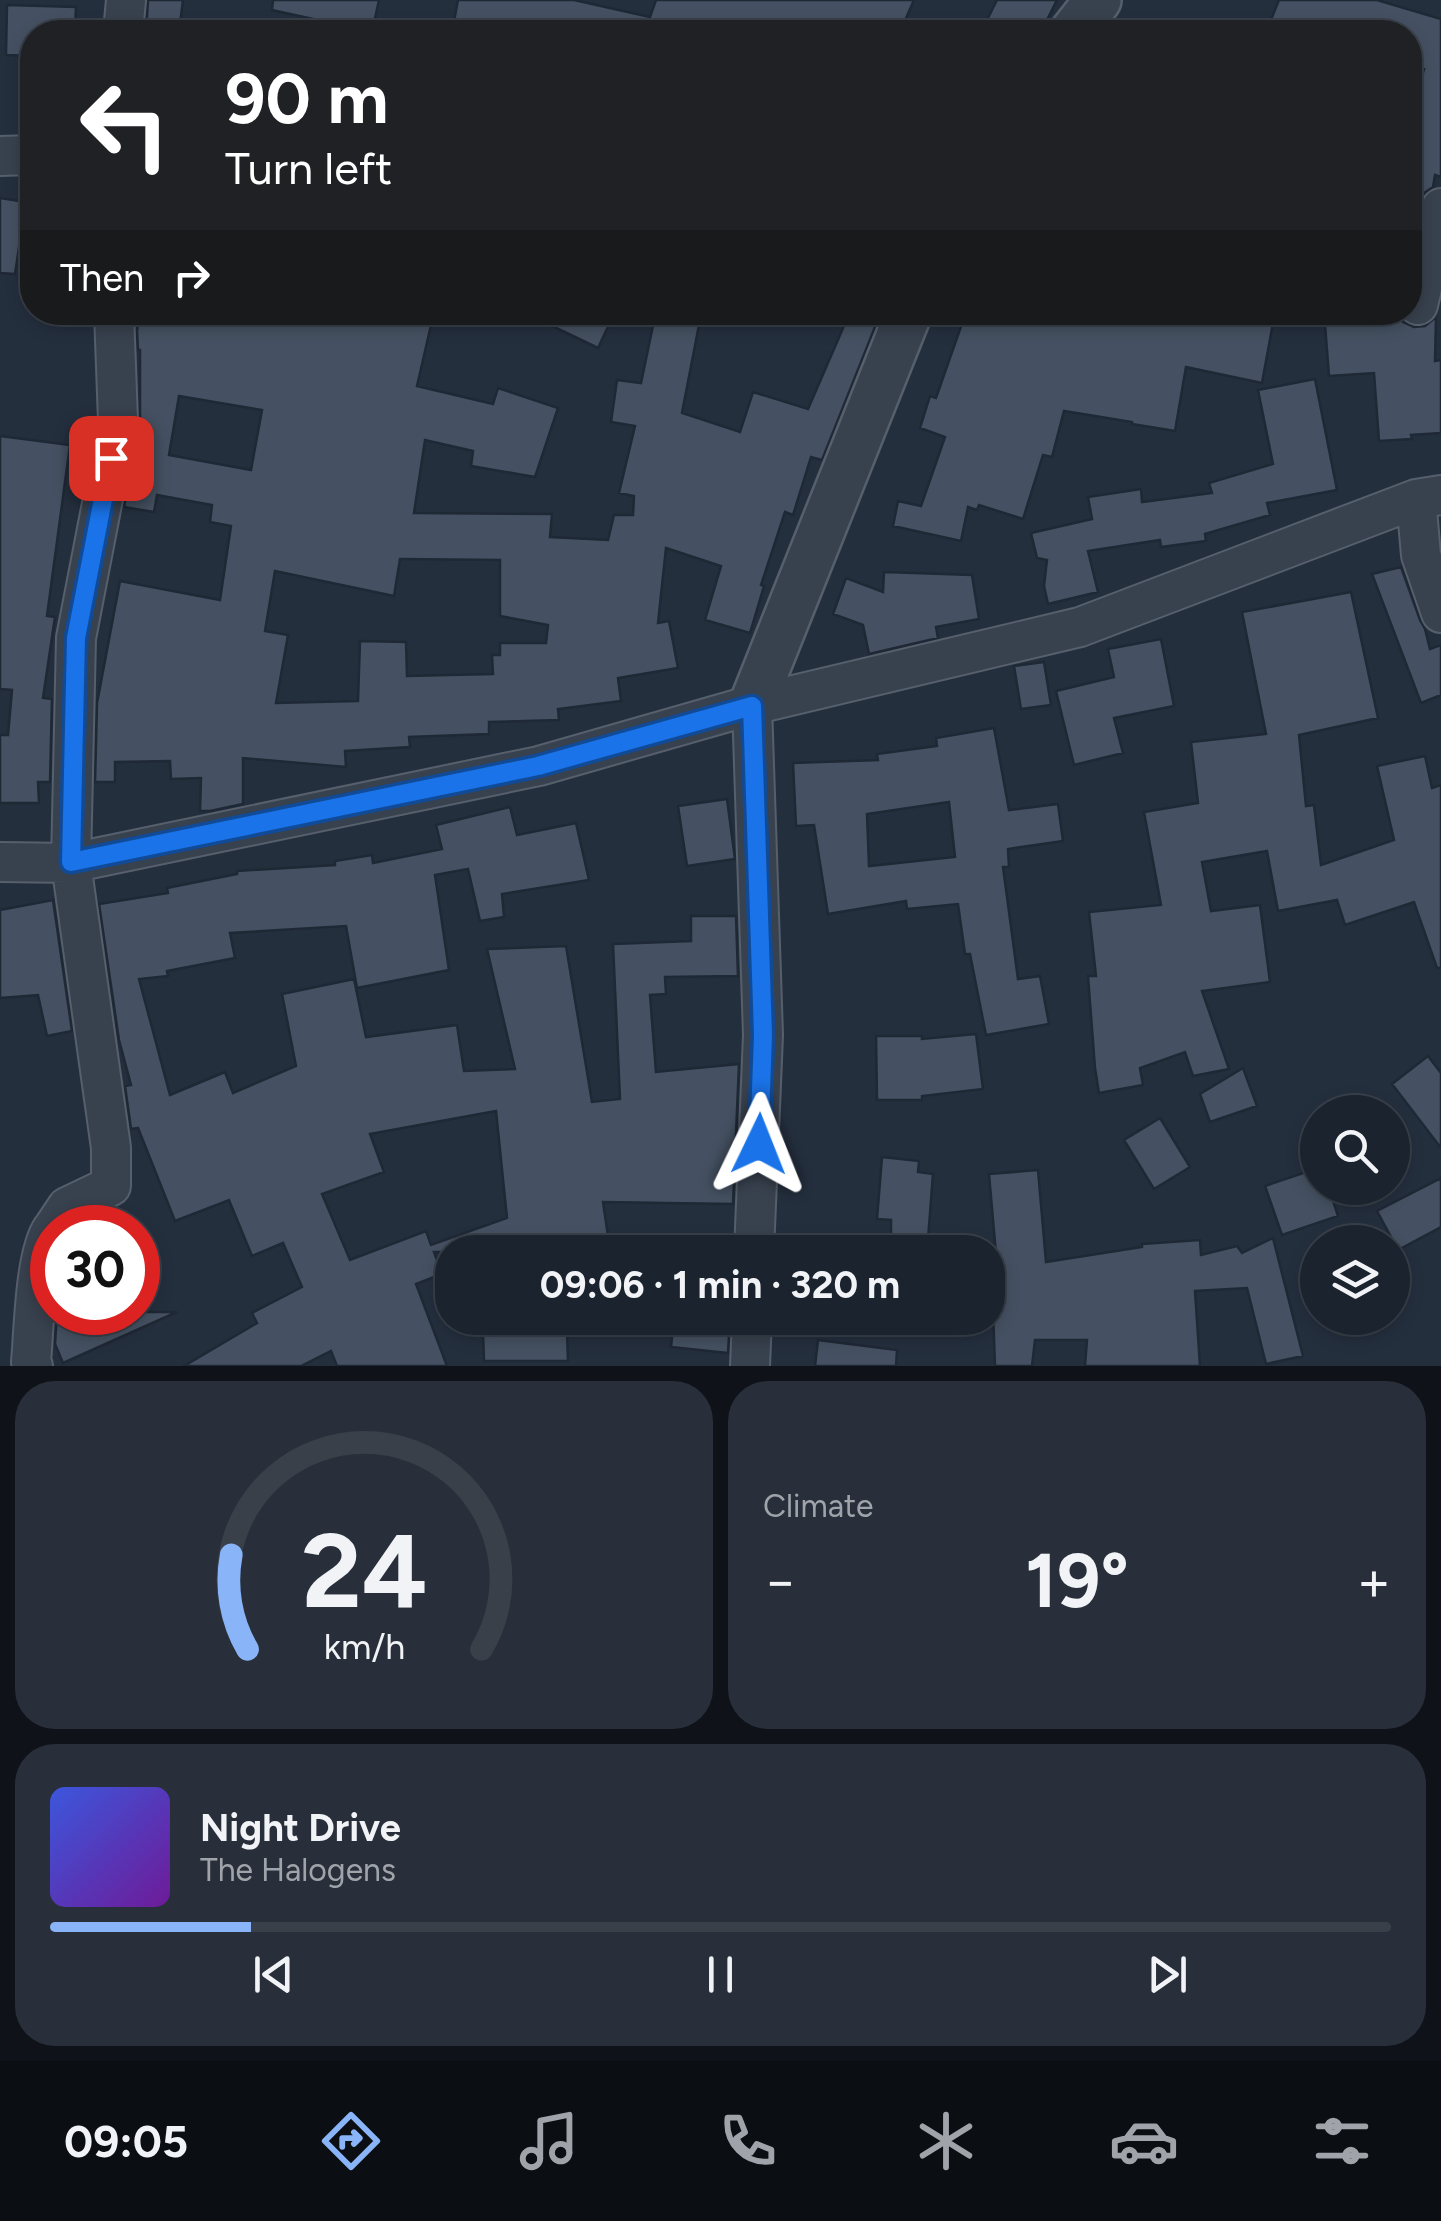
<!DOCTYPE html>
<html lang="en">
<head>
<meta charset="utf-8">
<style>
	body { margin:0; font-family:Figtree,sans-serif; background:#282f3a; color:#f1f3f6; height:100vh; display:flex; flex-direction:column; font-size:38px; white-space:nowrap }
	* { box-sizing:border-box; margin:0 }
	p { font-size:32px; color:#a0a4aa }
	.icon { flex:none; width:55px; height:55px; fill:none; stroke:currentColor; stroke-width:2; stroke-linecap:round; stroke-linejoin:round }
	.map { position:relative; height:1366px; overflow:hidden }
	.details { display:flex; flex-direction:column; gap:15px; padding:15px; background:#0f1319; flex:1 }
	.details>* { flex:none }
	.guide { position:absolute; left:20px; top:20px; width:1402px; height:305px; border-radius:40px; box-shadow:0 5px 15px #0003,0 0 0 2px #39404a; background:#202124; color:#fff; overflow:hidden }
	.fabs { position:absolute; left:1300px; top:1095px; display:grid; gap:20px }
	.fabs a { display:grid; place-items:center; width:110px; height:110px; border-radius:50%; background:#1b232e; box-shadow:0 5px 15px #0003,0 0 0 2px #39404a; font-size:50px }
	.speed { position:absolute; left:30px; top:1205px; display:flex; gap:20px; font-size:50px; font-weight:700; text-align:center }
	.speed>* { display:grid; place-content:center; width:130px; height:130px; border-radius:50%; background:#1b232e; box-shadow:0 5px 15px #0003,0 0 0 2px #39404a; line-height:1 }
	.speed .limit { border:15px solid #d22; background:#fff; color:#111 }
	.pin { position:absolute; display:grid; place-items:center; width:85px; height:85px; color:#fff; margin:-42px; border-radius:20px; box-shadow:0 5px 15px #0006 }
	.me { position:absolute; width:110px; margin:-55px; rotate:2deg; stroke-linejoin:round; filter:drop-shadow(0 0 8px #0008) }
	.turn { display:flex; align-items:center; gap:35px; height:210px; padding:0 40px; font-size:45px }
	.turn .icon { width:130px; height:130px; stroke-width:2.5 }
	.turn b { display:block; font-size:70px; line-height:85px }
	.then { display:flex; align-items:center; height:95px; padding:0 40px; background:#0003; gap:20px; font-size:38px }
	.big { font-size:75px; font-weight:700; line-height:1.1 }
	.details .tile { flex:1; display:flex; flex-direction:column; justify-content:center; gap:15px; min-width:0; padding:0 35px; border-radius:40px; background:#282f3a }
	.details .dial { align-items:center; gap:0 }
	.dial svg { height:260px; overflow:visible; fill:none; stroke:#39404a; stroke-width:7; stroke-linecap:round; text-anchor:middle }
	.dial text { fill:#f1f3f6; stroke:none }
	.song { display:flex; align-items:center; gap:30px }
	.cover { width:120px; height:120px; border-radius:15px; background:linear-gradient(135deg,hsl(230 70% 55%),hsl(280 70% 35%)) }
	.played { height:10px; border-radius:5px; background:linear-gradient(90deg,#8ab4f8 15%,#39404a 15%) }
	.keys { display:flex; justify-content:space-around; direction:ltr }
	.heat { display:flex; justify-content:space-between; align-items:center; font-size:55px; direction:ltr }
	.details .tiles { flex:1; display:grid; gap:15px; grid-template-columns:1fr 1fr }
	.tile:last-child { grid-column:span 2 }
	.trip { position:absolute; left:435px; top:1235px; width:570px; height:100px; border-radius:40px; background:#1b232e; box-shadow:0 5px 15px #0003,0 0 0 2px #39404a; font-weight:700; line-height:100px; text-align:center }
	.tabs { display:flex; height:160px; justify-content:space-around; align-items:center; background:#0b0e12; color:#a0a4aa }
	.tabs .icon { width:70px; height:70px }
	.tabs .active { color:#8ab4f8 }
	.tabs b { font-size:45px; color:#f1f3f6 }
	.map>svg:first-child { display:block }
</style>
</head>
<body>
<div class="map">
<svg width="1441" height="1366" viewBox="0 0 1441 1366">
	<rect width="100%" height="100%" fill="#242f3e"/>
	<!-- building -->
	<path fill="#455162" stroke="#1f2835" stroke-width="2.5" fill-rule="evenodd" d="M 148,0 L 183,0 L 179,32 L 146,32 Z
		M 273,0 L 379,0 L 372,32 L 272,10 Z
		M 458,0 L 574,0 L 650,17 L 656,0 L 914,0 L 900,32 L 452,32 Z
		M 997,0 L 1057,0 L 1041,32 L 1007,32 L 986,22 Z
		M 1279,0 L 1377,0 L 1441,19 L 1441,177 L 1435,175 L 1433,187 L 1424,193 L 1419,202 L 1410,240 L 1410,116 L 1424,69 L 1410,65 L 1410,32 L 1266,32 Z
		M 7,5 L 76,7 L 75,32 L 32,32 L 32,56 L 6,55 Z
		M 0,198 L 26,202 L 15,274 L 0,273 Z
		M 140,312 L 234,312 L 268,322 L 271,312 L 356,312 L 405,322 L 408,312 L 434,312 L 417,386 L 493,404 L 498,388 L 558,408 L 535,477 L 471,466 L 473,451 L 425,440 L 414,513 L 552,514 L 550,537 L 608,540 L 614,515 L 633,515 L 634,496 L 619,493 L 635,426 L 611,422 L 617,380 L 641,383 L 655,316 L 699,325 L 682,413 L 740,432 L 753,392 L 808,409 L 850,312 L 881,312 L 822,460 L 811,457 L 793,515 L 785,512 L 761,585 L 764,586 L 750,633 L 705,620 L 721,566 L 666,548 L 658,623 L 669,621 L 678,668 L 618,678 L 621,701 L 558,709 L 559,720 L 489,722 L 489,734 L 409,737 L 410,747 L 345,751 L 346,767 L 243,758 L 243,804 L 210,811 L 200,811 L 201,778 L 171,779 L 170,761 L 115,762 L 115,782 L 95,782 L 97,703 L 120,581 L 220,600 L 231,526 L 210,522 L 212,505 L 157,495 L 154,512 L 124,507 L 140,425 L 140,350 L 138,350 L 137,331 ZM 179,396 L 262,410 L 251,470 L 169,455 ZM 400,559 L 500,560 L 500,616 L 548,625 L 546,643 L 500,643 L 500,655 L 492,655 L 493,674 L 407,676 L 406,642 L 360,641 L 358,701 L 276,703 L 288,635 L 265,631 L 275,571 L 394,596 Z
		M 523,312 L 615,312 L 598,348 Z
		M 966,312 L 1275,312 L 1262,383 L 1186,367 L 1175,431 L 1132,424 L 1132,422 L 1064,411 L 1052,457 L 1043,455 L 1023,519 L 979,505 L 977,510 L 968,507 L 961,541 L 893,526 L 898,501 L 921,506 L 945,437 L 920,428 L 930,396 L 936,398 Z
		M 1324,312 L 1397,312 L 1403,322 L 1414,327 L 1425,326 L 1436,317 L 1435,361 L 1441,360 L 1441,433 L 1411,435 L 1412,439 L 1379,441 L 1374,373 L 1329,376 Z
		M 1315,379 L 1337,490 L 1267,503 L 1270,515 L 1205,534 L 1206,541 L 1161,547 L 1160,540 L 1088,551 L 1098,592 L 1048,604 L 1044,586 L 1047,560 L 1037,558 L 1031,533 L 1092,519 L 1088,497 L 1141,489 L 1142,502 L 1212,493 L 1209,483 L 1273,464 L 1258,390 Z
		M 0,436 L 70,445 L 47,616 L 55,617 L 43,698 L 52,699 L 50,782 L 38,782 L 39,803 L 0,803 L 0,735 L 8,735 L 12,690 L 0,689 Z
		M 1401,567 L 1420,620 L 1425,629 L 1430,649 L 1441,645 L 1441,695 L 1421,703 L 1372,574 Z
		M 884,572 L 972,575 L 979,619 L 936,627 L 938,638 L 869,654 L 863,625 L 833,614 L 846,578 L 883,592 Z
		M 1351,592 L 1378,718 L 1299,735 L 1306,806 L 1314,805 L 1321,865 L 1394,840 L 1377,766 L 1425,756 L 1432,788 L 1441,785 L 1441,968 L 1437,968 L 1414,902 L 1345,925 L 1337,900 L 1278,911 L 1267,851 L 1202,862 L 1211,911 L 1260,905 L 1270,982 L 1202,991 L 1229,1069 L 1193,1076 L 1185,1052 L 1140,1068 L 1143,1085 L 1099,1093 L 1095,1068 L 1088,976 L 1096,976 L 1089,912 L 1161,905 L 1144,812 L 1198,803 L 1191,742 L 1266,734 L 1242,612 Z
		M 1161,639 L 1174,706 L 1114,718 L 1123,753 L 1074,765 L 1056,691 L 1114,677 L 1108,649 Z
		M 1044,662 L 1051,705 L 1021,709 L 1014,666 Z
		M 994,728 L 1009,810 L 1058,804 L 1063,841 L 1008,849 L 1009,867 L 1003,867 L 1018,979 L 1040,976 L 1049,1024 L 986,1035 L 970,954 L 965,954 L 958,904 L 907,909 L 906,901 L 828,914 L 814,825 L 796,826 L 793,763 L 878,760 L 877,754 L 937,746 L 936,738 ZM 949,802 L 955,857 L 869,866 L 867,814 Z
		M 727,799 L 735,859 L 687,866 L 678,806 Z
		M 510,807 L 517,835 L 576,823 L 589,880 L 502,894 L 504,917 L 480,921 L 468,869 L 435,875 L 449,970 L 357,988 L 346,926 L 230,933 L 235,958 L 167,971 L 168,976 L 139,979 L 170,1095 L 225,1072 L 233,1093 L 296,1066 L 282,994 L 354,979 L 366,1037 L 457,1025 L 464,1071 L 515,1069 L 487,949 L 566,946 L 592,1102 L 620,1099 L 613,944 L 691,941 L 691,916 L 736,916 L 738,976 L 665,977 L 666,994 L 650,995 L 656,1072 L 739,1064 L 733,1204 L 603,1202 L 608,1236 L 526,1248 L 528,1252 L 434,1252 L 442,1274 L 416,1284 L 447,1366 L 337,1366 L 331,1351 L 301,1366 L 184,1366 L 257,1323 L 252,1313 L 302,1287 L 283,1243 L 252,1256 L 229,1200 L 175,1221 L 138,1128 L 131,1129 L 125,1086 L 131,1085 L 119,1040 L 99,904 L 168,893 L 167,888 L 237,874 L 237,871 L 335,865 L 335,861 L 372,855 L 373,863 L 442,849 L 436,825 ZM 496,1111 L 507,1218 L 431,1245 L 426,1231 L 350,1260 L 322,1194 L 384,1172 L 370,1134 Z
		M 53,900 L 72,1031 L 47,1036 L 38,995 L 0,998 L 0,910 Z
		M 976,1034 L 983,1089 L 922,1096 L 922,1100 L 877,1100 L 876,1036 L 922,1036 L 922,1039 Z
		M 1428,1056 L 1441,1073 L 1441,1148 L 1392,1084 Z
		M 1243,1068 L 1257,1106 L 1210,1122 L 1200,1094 Z
		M 1160,1118 L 1190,1167 L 1154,1189 L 1124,1140 Z
		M 882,1157 L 919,1161 L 918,1172 L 933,1174 L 927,1252 L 891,1252 L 891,1220 L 877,1219 Z
		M 1318,1168 L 1318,1188 L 1329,1188 L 1338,1216 L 1282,1235 L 1265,1186 Z
		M 1038,1170 L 1046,1262 L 1142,1247 L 1142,1244 L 1200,1240 L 1201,1255 L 1237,1246 L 1242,1253 L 1273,1238 L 1303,1356 L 1266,1364 L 1247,1288 L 1195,1291 L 1200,1366 L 1085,1366 L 1087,1340 L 1035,1340 L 1032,1366 L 995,1366 L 991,1254 L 996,1254 L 989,1174 Z
		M 1441,1178 L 1441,1227 L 1398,1250 L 1377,1211 Z
		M 57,1312 L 177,1312 L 63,1363 L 55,1344 Z
		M 674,1318 L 730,1318 L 728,1353 L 671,1347 Z
		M 483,1333 L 567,1333 L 568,1361 L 484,1361 Z
		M 818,1340 L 897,1350 L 896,1366 L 815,1366 Z"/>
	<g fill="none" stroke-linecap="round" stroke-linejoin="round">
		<defs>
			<path id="minor" d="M 123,32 L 126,0
				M 0,156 L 32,155
				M 1418,305 L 1441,208
				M 1416,499 L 1421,555 L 1441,613
				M 0,862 L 71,863 L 539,766 L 752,705
				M 53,1228 L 67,1207 L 111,1186 L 111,1148 L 71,863 L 76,638 L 118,421 L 114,312
				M 754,1252 L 763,1035 L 752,705 L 1080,627 L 1416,499 L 1441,495
				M 33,1366 L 31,1362 C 34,1329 35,1254 52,1229
				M 750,1366 L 752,1318"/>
			<path id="tertiary" d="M 1073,32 L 1098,0
				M 752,705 L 909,312"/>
		</defs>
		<!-- minor casing -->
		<use href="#minor" stroke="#565f6c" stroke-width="42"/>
		<!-- tertiary casing -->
		<use href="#tertiary" stroke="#565f6c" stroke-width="50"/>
		<!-- minor -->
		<use href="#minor" stroke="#38414e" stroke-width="38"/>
		<!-- tertiary -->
		<use href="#tertiary" stroke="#38414e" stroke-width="45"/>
	</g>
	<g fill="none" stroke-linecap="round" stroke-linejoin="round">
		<defs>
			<path id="route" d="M 111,458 L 76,638 L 71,862 L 538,766 L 752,706 L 763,1035 L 759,1144"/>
		</defs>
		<!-- route casing -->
		<use href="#route" stroke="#114b97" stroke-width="25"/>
		<!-- route -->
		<use href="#route" stroke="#1a73e8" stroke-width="18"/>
	</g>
</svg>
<div class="fabs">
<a><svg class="icon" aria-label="search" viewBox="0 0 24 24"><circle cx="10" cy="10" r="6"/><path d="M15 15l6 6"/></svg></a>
<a><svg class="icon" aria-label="layers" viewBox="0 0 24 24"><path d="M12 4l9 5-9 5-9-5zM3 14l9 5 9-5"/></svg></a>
</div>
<div class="speed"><div class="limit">30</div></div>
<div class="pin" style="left:111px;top:458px;background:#d93025"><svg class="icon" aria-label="arrive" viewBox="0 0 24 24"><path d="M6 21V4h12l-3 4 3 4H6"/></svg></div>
<svg class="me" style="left:759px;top:1144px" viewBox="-20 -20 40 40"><path d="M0-17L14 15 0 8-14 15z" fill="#1a73e8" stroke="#fff" stroke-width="4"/></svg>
<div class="trip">09:06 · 1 min · 320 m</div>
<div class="guide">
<div class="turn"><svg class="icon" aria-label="left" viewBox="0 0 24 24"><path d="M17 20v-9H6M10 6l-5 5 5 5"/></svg><div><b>90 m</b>Turn left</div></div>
<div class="then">Then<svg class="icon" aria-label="right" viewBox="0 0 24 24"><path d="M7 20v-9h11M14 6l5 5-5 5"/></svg></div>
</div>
</div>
<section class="details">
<div class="tiles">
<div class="tile dial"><svg viewBox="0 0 100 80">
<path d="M14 69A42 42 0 1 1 86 69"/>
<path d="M14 69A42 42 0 0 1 9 40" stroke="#8ab4f8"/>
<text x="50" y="56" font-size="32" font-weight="700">24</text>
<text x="50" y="72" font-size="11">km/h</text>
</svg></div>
<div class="tile"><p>Climate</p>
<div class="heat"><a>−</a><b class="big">19°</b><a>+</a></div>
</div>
<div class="tile">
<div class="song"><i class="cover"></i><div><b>Night Drive</b><p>The Halogens</p></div></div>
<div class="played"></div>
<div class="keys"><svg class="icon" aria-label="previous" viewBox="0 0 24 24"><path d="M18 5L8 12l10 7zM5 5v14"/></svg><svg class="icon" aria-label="pause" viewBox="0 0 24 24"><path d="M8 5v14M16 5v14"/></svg><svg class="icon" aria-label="next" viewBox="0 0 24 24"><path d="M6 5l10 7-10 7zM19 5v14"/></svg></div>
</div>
</div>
</section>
<nav class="tabs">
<b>09:05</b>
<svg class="icon active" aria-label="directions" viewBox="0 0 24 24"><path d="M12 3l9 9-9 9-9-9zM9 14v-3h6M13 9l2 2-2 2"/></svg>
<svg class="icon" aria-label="music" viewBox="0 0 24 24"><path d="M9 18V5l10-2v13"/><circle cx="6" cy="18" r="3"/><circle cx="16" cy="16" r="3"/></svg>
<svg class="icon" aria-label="phone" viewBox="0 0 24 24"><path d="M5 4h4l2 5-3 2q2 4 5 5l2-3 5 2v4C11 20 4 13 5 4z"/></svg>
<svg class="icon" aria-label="climate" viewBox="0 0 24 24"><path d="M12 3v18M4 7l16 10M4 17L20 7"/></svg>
<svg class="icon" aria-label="car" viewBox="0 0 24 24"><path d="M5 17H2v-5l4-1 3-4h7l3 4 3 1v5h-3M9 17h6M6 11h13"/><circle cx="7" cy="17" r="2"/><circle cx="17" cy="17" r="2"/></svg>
<svg class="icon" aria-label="filters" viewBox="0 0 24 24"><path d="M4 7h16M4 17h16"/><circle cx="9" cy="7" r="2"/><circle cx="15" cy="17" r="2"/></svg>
</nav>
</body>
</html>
